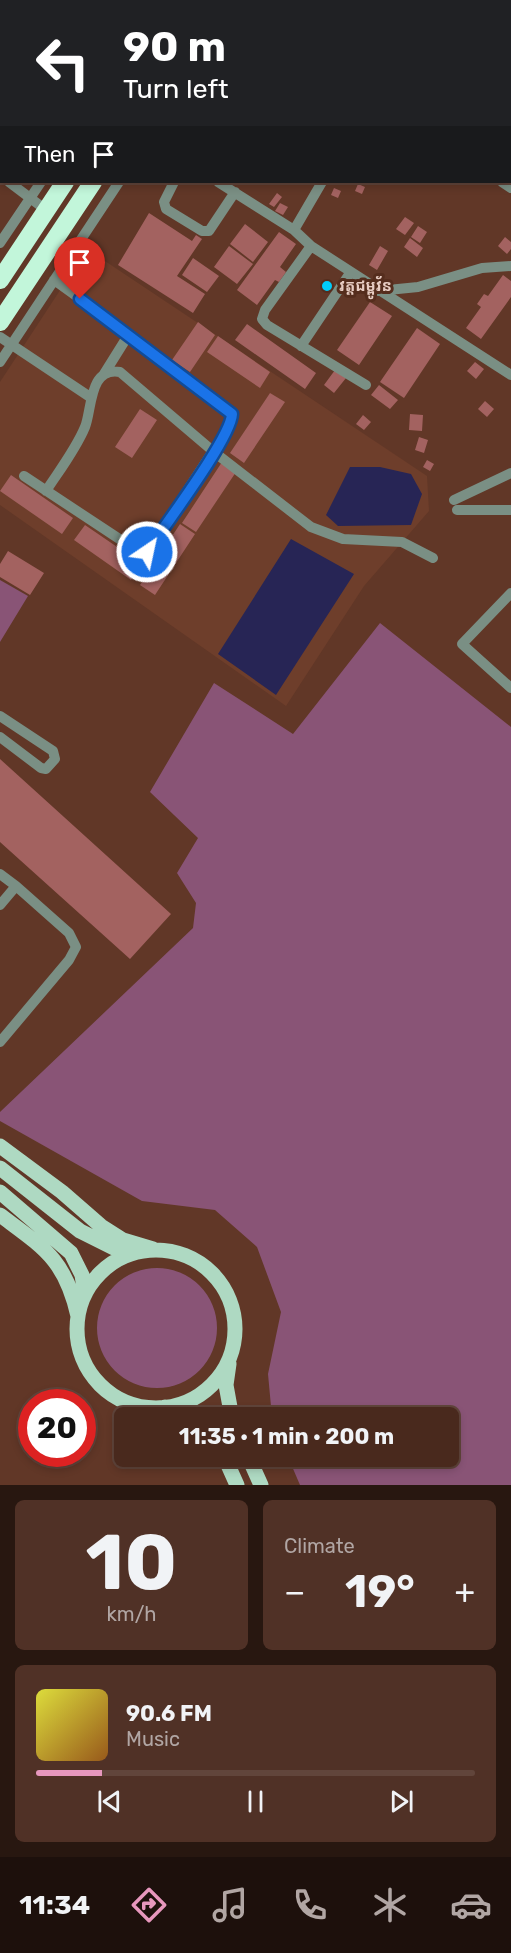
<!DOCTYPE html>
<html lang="en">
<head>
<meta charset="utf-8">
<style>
	body { margin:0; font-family:Rubik,"Noto Sans Khmer",sans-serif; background:#503126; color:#f1f3f6; height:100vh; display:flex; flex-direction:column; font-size:22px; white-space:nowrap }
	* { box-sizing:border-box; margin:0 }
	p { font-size:20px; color:#b1a6a4 }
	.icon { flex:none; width:33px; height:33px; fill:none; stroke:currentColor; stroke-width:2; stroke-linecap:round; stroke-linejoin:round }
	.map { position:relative; height:1485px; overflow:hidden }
	.panel { display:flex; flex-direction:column; gap:15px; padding:15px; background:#281710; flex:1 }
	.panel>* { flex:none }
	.guide { position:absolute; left:0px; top:0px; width:512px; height:183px; box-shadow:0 3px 9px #0003,0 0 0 2px #61453b; background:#202124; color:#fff; overflow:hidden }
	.speed { position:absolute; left:18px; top:1389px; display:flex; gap:12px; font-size:30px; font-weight:700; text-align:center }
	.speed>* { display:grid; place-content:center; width:78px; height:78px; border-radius:50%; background:#49291d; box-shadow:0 3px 9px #0003,0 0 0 2px #61453b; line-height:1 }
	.speed .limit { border:9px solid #d22; background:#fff; color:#111 }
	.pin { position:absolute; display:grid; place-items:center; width:51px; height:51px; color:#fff; margin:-62px -26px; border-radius:50% 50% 50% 0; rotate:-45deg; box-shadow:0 0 6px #0007 }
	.pin .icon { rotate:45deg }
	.me { position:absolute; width:66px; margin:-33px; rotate:34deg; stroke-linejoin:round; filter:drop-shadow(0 0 4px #0008) }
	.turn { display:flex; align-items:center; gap:21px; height:126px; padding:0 24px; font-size:27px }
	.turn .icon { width:78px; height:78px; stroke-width:2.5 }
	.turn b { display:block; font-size:42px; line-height:51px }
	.then { display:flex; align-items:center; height:57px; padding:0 24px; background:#0003; gap:12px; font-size:22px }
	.big { font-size:45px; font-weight:700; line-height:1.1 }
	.panel .widget { flex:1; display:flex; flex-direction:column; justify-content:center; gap:9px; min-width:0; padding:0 21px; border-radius:9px; background:#503126 }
	.panel .dial { align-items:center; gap:0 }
	.dial b { font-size:78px; line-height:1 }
	.song { display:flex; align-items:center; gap:18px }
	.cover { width:72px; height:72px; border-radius:9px; background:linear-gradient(135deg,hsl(60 70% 55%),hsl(30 70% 35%)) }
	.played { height:6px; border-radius:3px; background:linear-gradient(90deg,#e797bd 15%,#61453b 15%) }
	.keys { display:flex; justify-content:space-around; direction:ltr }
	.heat { display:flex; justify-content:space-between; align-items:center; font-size:33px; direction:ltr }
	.panel .tiles { flex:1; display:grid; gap:15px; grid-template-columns:1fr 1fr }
	.widget:last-child { grid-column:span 2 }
	.trip { position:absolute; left:114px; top:1407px; width:345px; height:60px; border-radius:9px; background:#49291d; box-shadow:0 3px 9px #0003,0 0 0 2px #61453b; font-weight:700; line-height:60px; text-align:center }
	.dock { display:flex; height:96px; justify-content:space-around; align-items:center; background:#1d100c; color:#b1a6a4 }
	.dock .icon { width:42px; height:42px }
	.dock .selected { color:#e797bd }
	.dock b { font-size:27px; color:#f1f3f6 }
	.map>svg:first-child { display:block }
</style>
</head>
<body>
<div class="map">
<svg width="511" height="1485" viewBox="0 0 511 1485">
	<rect width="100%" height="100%" fill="#613727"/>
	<!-- built -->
	<path fill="#6e3e2b" d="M 345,0 L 511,0 L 511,116 L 510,2 Z
		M 87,249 L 427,476 L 429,511 L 364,586 L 286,706 L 0,505 L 0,382 Z"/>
	<!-- green -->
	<path fill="#895476" d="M 0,580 L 28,596 L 0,642 Z
		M 380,623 L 511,727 L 511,1485 L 300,1485 L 288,1457 L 448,1456 L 448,1418 L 272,1417 L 268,1374 L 281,1312 L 257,1247 L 215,1210 L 142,1201 L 0,1121 L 0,1112 L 193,928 L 196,903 L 177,873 L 198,838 L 150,792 L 214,683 L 293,734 Z
		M97 1328a60 60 0 1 1 120 0a60 60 0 1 1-120 0Z"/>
	<!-- water -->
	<path fill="#272555" d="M 350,467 L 380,467 L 411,474 L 422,494 L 411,525 L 338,526 L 326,515 Z
		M 291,539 L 354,574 L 276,695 L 218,654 Z"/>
	<!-- building -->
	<path fill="#a36260" d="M 358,184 L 365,187 L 362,194 L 355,191 Z
		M 334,188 L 341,191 L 338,198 L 331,195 Z
		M 277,193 L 282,197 L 274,207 L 269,204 Z
		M 280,203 L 288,207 L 283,215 L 275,211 Z
		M 149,213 L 192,241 L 196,235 L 202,239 L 177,276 L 205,294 L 193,313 L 118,265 Z
		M 405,217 L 414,223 L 405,235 L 396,229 Z
		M 245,224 L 268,242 L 253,262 L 230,244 Z
		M 418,226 L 427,232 L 420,243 L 411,237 Z
		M 279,232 L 296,244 L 280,267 L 286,272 L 279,282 L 275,280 L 257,305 L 237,290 Z
		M 505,237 L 511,242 L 511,249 L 507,254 L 498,246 Z
		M 410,238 L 423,248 L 417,257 L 404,247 Z
		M 229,246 L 253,264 L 237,284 L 214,267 Z
		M 380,246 L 388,251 L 377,270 L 369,265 Z
		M 193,258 L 219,276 L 207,292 L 182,275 Z
		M 503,275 L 511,281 L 511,297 L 481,339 L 466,328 L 481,307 L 477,304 L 484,294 L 488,296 Z
		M 370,302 L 392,316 L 359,365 L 337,350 Z
		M 198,322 L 215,335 L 190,372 L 172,360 Z
		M 247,324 L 316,373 L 305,389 L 235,340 Z
		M 417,328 L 440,344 L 404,398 L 380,382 Z
		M 218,336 L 270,372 L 260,388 L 207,352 Z
		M 475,362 L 484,369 L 476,379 L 467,371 Z
		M 335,370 L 346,378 L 334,393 L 324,385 Z
		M 379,385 L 398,400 L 390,409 L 371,395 Z
		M 270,393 L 285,402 L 244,463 L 230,453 Z
		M 485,401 L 494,409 L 487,417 L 478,409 Z
		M 140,409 L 157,420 L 132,458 L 115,447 Z
		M 410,414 L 423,415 L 422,431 L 409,430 Z
		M 363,415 L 371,422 L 364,430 L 356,424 Z
		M 419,437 L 428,440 L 424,453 L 415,450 Z
		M 427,460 L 434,464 L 430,471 L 423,467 Z
		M 222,462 L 236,472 L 196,532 L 182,523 Z
		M 11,475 L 73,518 L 62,534 L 0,491 Z
		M 180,524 L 195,534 L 155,595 L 140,585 Z
		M 85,525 L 142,564 L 131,580 L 74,540 Z
		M 8,551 L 44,573 L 30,595 L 0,577 L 0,564 Z
		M 0,759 L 171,914 L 130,959 L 0,842 Z"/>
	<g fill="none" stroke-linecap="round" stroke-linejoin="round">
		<!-- minor -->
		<path stroke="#7a8f84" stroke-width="10" d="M 323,0 L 325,2
			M 161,2 L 162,0
			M 238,2 L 239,0
			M 456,2 L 457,0
			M 0,44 L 2,45
			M 510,129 L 511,130
			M 0,175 L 2,176
			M 9,182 L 46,210
			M 174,182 L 164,202 L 166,209 L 202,231 L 209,231 L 235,192
			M 218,182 L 294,230 L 322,182
			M 502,182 L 511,188
			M 294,230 L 311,246 L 265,310 L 262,319 L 267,325 L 366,385
			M 0,243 L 41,182
			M 311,246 L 511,375
			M 378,291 L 418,287 L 482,268 L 511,266
			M 0,337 L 90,397
			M 301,346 L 350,273
			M 0,362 L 119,182
			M 104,374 L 129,334
			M 24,476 L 130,546 L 139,551 L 147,552 L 232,422 L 232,414 L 129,334 L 54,280
			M 46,491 C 59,471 76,449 85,427 C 92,410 89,366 120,372 L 214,452 L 311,527 L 343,539 L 402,542 L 433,558
			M 454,500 L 511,473
			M 457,510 L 511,510
			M 511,593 L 462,644 L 511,688
			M 0,716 L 53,751 L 55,759 L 46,769 L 41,768 L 0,737
			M 0,874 L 16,886 L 0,905
			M 0,1042 L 69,960 L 76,947 L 69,933 L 16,886"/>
		<!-- major -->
		<path stroke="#aed9c2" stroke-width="15" d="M 0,1146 L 62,1192 L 101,1226 L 123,1240 L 153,1249
			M 0,1168 L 80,1231 L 128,1255
			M 0,1192 L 71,1253 L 82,1275 L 85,1294
			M 0,1215 C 44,1248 65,1259 78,1316
			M77 1329a79 79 0 1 1 158 0a79 79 0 1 1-158 0Z
			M 229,1364 L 226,1385 L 232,1418
			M 165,1407 L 190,1418
			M 224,1456 L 237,1485
			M 248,1456 L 261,1485"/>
		<!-- highway -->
		<path stroke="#c2f6da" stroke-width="18" d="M 184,2 L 185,0
			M 212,2 L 213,0
			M 0,280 L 65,182
			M 0,322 L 93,182"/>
	</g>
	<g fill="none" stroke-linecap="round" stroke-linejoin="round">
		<defs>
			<path id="route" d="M 80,299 L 232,414 C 231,438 164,526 147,552"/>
		</defs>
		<!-- route casing -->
		<use href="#route" stroke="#114b97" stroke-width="15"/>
		<!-- route -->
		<use href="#route" stroke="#1a73e8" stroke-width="10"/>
	</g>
	<!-- markers -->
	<circle fill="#00cbf9" stroke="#552d1d" stroke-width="2" cx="327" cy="286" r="6"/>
	<g text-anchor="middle" stroke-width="6" stroke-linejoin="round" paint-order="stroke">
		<!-- poi labels -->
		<g font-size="15" font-weight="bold" fill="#e8cdc3" stroke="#552d1d" text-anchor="start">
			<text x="339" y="291">វត្តជម្ពូវ័ន</text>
		</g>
	</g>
</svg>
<div class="speed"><div class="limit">20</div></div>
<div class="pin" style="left:80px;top:299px;background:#d93025"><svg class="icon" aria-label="arrive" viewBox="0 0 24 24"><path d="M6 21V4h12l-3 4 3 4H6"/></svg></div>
<svg class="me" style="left:147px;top:552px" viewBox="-20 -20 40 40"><circle r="17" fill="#1a73e8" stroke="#fff" stroke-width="3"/><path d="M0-11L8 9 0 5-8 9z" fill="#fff"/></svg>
<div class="trip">11:35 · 1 min · 200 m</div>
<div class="guide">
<div class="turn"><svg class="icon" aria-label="left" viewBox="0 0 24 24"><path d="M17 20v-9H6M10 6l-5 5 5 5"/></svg><div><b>90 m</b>Turn left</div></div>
<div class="then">Then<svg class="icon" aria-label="arrive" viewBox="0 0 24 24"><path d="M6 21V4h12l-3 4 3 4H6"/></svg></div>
</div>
</div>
<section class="panel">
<div class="tiles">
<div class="widget dial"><b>10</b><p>km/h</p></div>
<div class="widget"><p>Climate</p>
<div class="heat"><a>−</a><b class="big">19°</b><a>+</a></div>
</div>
<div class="widget">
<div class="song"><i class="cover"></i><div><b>90.6 FM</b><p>Music</p></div></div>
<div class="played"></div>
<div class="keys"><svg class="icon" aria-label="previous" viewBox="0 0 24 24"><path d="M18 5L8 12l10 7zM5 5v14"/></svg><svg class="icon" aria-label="pause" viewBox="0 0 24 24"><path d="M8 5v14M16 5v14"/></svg><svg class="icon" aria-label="next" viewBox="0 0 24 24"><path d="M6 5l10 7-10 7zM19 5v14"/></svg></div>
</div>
</div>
</section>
<nav class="dock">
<b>11:34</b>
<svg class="icon selected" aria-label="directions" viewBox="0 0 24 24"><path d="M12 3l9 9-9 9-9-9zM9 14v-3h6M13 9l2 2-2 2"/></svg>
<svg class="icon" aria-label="music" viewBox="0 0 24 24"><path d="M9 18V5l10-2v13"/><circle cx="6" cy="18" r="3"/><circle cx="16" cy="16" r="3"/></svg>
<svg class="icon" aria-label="phone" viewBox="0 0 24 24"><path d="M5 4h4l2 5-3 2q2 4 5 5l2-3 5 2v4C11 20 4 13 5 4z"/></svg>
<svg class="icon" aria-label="climate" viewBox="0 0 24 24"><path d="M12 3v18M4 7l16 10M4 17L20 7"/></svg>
<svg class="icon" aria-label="car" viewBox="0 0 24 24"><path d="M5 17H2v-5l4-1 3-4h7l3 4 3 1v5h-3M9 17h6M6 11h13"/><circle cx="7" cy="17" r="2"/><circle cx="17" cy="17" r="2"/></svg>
</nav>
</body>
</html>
